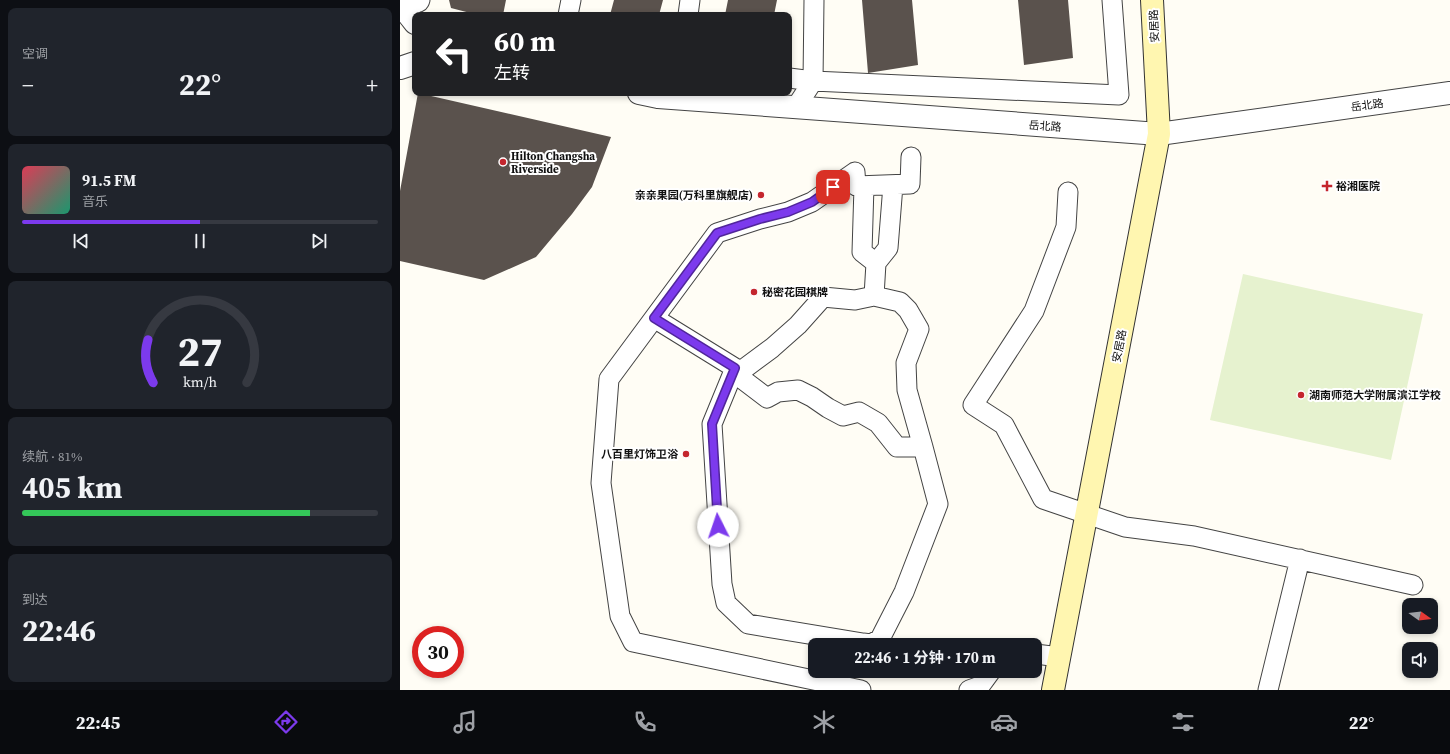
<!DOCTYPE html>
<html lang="zh">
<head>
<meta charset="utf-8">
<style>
	body { margin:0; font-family:"Source Serif 4","Noto Sans SC",serif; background:#20242c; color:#f1f3f6; height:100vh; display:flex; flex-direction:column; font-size:15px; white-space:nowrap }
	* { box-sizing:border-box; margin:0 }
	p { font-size:13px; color:#9ea1a6 }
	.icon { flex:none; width:22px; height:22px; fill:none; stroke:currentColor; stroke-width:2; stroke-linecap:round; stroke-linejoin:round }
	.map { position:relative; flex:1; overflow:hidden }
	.drawer { display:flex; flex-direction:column; gap:8px; padding:8px; background:#0d0f14; width:400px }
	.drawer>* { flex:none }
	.top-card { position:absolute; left:12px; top:12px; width:380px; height:84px; border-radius:8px; box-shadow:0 2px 6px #0003; background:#202124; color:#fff; overflow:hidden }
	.needle { width:26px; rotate:104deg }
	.fabs { position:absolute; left:1002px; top:598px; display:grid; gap:8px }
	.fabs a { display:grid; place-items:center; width:36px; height:36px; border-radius:8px; background:#171b24; box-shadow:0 2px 6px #0003; font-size:20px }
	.speed { position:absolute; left:12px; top:626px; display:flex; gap:8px; font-size:20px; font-weight:700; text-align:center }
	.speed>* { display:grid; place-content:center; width:52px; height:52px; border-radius:50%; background:#171b24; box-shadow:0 2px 6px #0003; line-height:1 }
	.speed .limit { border:6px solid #d22; background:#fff; color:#111 }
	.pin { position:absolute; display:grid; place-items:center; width:34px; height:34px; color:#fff; margin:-17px; border-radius:8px; box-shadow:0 2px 6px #0006 }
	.me { position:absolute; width:44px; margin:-22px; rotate:356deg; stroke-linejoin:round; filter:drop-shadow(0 0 3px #0008) }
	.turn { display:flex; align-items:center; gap:14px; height:84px; padding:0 16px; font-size:18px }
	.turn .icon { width:52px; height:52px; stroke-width:2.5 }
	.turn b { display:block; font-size:28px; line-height:34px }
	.big { font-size:30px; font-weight:700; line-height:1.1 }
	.drawer .widget { flex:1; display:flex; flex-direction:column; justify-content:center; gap:6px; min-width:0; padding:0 14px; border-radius:8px; background:#20242c }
	.drawer .dial { align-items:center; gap:0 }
	.dial svg { height:104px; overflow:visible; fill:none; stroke:#363941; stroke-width:7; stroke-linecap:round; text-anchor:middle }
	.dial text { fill:#f1f3f6; stroke:none }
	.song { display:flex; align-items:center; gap:12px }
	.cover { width:48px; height:48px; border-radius:6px; background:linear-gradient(135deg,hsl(350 70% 55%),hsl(160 70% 35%)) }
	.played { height:4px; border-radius:2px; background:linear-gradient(90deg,#7c3aed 50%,#363941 50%) }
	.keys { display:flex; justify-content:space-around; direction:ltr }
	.heat { display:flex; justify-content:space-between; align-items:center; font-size:22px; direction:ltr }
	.charge { height:6px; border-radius:3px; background:linear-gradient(90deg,#34c759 81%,#363941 0) }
	.trip { position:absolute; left:408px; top:638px; width:234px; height:40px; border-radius:8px; background:#171b24; box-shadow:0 2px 6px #0003; font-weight:700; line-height:40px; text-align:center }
	.tabs { display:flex; height:64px; justify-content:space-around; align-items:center; background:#090b0e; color:#9ea1a6 }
	.tabs .icon { width:28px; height:28px }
	.tabs .selected { color:#7c3aed }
	.tabs b { font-size:18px; color:#f1f3f6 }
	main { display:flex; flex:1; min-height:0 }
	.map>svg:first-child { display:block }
</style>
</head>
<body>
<main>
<section class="drawer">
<div class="widget"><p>空调</p>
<div class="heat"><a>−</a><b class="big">22°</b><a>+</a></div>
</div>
<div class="widget">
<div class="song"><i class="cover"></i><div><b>91.5 FM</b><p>音乐</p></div></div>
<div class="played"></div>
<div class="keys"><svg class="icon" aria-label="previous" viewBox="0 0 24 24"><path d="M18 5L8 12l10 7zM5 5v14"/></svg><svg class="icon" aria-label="pause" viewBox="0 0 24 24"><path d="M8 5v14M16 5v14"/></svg><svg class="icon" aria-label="next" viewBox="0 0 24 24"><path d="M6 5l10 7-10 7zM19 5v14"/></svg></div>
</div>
<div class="widget dial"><svg viewBox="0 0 100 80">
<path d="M14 69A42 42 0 1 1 86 69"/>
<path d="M14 69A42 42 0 0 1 10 36" stroke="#7c3aed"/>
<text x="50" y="56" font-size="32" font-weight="700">27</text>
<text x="50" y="72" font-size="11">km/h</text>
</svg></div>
<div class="widget"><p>续航 · 81%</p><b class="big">405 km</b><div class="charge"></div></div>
<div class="widget"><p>到达</p><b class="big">22:46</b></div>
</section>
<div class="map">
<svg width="1050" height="690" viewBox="0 0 1050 690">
	<rect width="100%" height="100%" fill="#fffdf5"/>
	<!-- pitch -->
	<path fill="#e6f2cf" d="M 843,274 L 1023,314 L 991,460 L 810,420 Z"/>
	<!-- building -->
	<path fill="#5a524d" d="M 49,0 L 106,0 L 103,15 L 78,15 L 51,8 Z
		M 214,0 L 263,0 L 259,15 L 210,15 Z
		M 328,0 L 377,0 L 374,15 L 325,15 Z
		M 462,0 L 512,0 L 518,65 L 468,73 Z
		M 618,0 L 668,0 L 673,58 L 624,65 Z
		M 18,93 L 211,137 L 192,187 L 172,214 L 136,257 L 84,280 L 0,261 L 0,191 Z"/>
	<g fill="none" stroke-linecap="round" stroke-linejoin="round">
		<defs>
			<path id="minor" d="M 19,2 L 20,0
				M 168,15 L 171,0
				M 288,15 L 290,0
				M 389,78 L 413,81 L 719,95 L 712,0
				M 396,107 L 413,81 L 414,0
				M 455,172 L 412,202 L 388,212 L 360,219 L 317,233 L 209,379 L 201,483 L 220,616 L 233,642 L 461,690
				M 455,172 L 456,186 L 510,184 L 511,157
				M 464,186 L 462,252 L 476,263
				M 668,192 L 666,227 L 634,311 L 573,405 L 604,425 L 643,499 L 725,527 L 794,536 L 1013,585
				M 474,296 L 476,263 L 488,248 L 493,185
				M 254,318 L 335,368 L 341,371 L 372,348 L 398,325 L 423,297 L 455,300 L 474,296 L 500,302 L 508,310 L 519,329 L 506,363 L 507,390 L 523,447 L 538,504 L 504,592 L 480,639 L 471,644 L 463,643 L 348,624 L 326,603 L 322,584 L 312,424 L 335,368
				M 335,368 L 342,379 L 367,398 L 378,392 L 398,390 L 412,397 L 428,408 L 443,416 L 459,412 L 478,423 L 497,447 L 523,447
				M 635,654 L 660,657
				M 569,690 L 580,686 L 591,671
				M 868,690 L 900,559"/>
			<path id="tertiary" d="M 0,4 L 15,23
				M 0,68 L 15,63
				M 239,93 L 258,97 L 759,134 L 1050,93"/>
			<path id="secondary" d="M 653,690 L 759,134 L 752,0"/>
		</defs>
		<!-- minor casing -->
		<use href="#minor" stroke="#444" stroke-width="21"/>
		<!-- tertiary casing -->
		<use href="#tertiary" stroke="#444" stroke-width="24"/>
		<!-- secondary casing -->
		<use href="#secondary" stroke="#333" stroke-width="24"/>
		<!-- minor -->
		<use href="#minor" stroke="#fff" stroke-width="19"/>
		<!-- tertiary -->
		<use href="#tertiary" stroke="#fff" stroke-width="22"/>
		<!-- secondary -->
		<use href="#secondary" stroke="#fff6b0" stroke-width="22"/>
	</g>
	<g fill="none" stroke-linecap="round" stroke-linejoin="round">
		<defs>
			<path id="route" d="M 318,526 L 312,424 L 335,368 L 254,318 L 317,233 L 360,219 L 388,212 L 412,202 L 433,187"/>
		</defs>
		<!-- route casing -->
		<use href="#route" stroke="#51269a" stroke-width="10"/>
		<!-- route -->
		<use href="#route" stroke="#7c3aed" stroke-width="7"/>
	</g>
	<!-- markers -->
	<g fill="#c4262e" stroke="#fff" stroke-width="1.5">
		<circle cx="103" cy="162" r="4"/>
		<path d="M925 180h4v4h4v4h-4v4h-4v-4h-4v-4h4z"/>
		<circle cx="361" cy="195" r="4"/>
		<circle cx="354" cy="292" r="4"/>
		<circle cx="901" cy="395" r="4"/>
		<circle cx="286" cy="454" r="4"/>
	</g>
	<g text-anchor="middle" stroke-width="4" stroke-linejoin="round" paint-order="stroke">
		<!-- street labels -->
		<g font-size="11" fill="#111" stroke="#fff">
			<text transform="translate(754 26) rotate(-93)" y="4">安居路</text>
			<text transform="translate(967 105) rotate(-8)" y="4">岳北路</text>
			<text transform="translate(645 126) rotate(4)" y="4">岳北路</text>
			<text transform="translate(719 346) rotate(-79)" y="4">安居路</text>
		</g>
		<!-- poi labels -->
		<g font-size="11" font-weight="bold" fill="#111" stroke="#fff" text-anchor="start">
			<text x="111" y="160">Hilton Changsha<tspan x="111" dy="13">Riverside</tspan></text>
			<text x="936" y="190">裕湘医院</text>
			<text x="353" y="199" text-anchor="end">亲亲果园(万科里旗舰店)</text>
			<text x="362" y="296">秘密花园棋牌</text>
			<text x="909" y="399">湖南师范大学附属滨江学校</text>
			<text x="278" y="458" text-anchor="end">八百里灯饰卫浴</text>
		</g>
	</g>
</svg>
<div class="fabs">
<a><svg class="needle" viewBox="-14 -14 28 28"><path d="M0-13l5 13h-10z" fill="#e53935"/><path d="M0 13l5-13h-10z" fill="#9ea1a6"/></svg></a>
<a><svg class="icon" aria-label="sound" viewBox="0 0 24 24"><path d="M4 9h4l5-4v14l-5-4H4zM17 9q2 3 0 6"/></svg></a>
</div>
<div class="speed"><div class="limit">30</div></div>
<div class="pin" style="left:433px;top:187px;background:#d93025"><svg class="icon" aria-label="arrive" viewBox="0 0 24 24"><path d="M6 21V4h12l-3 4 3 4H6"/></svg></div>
<svg class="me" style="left:318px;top:526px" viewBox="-20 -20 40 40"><circle r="19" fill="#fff"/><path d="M0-13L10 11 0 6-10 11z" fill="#7c3aed"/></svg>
<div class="trip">22:46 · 1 分钟 · 170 m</div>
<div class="top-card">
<div class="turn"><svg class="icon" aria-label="left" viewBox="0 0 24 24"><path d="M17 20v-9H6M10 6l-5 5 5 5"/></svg><div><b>60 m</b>左转</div></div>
</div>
</div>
</main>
<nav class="tabs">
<b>22:45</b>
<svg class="icon selected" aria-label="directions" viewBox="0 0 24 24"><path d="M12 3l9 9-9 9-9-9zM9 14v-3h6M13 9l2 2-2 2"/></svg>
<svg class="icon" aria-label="music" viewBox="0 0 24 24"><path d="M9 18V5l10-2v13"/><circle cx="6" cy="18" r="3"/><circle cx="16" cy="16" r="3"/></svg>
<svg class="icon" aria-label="phone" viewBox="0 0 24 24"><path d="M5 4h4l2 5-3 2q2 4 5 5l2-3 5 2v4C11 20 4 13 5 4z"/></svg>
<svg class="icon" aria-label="climate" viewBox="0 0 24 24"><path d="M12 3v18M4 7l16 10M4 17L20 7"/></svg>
<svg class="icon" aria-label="car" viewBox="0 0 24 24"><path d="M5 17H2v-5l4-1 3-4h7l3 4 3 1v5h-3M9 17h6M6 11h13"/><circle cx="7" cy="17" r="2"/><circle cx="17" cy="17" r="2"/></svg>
<svg class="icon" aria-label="filters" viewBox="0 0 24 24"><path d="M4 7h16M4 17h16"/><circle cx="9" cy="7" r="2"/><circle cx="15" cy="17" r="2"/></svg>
<b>22°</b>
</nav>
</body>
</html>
